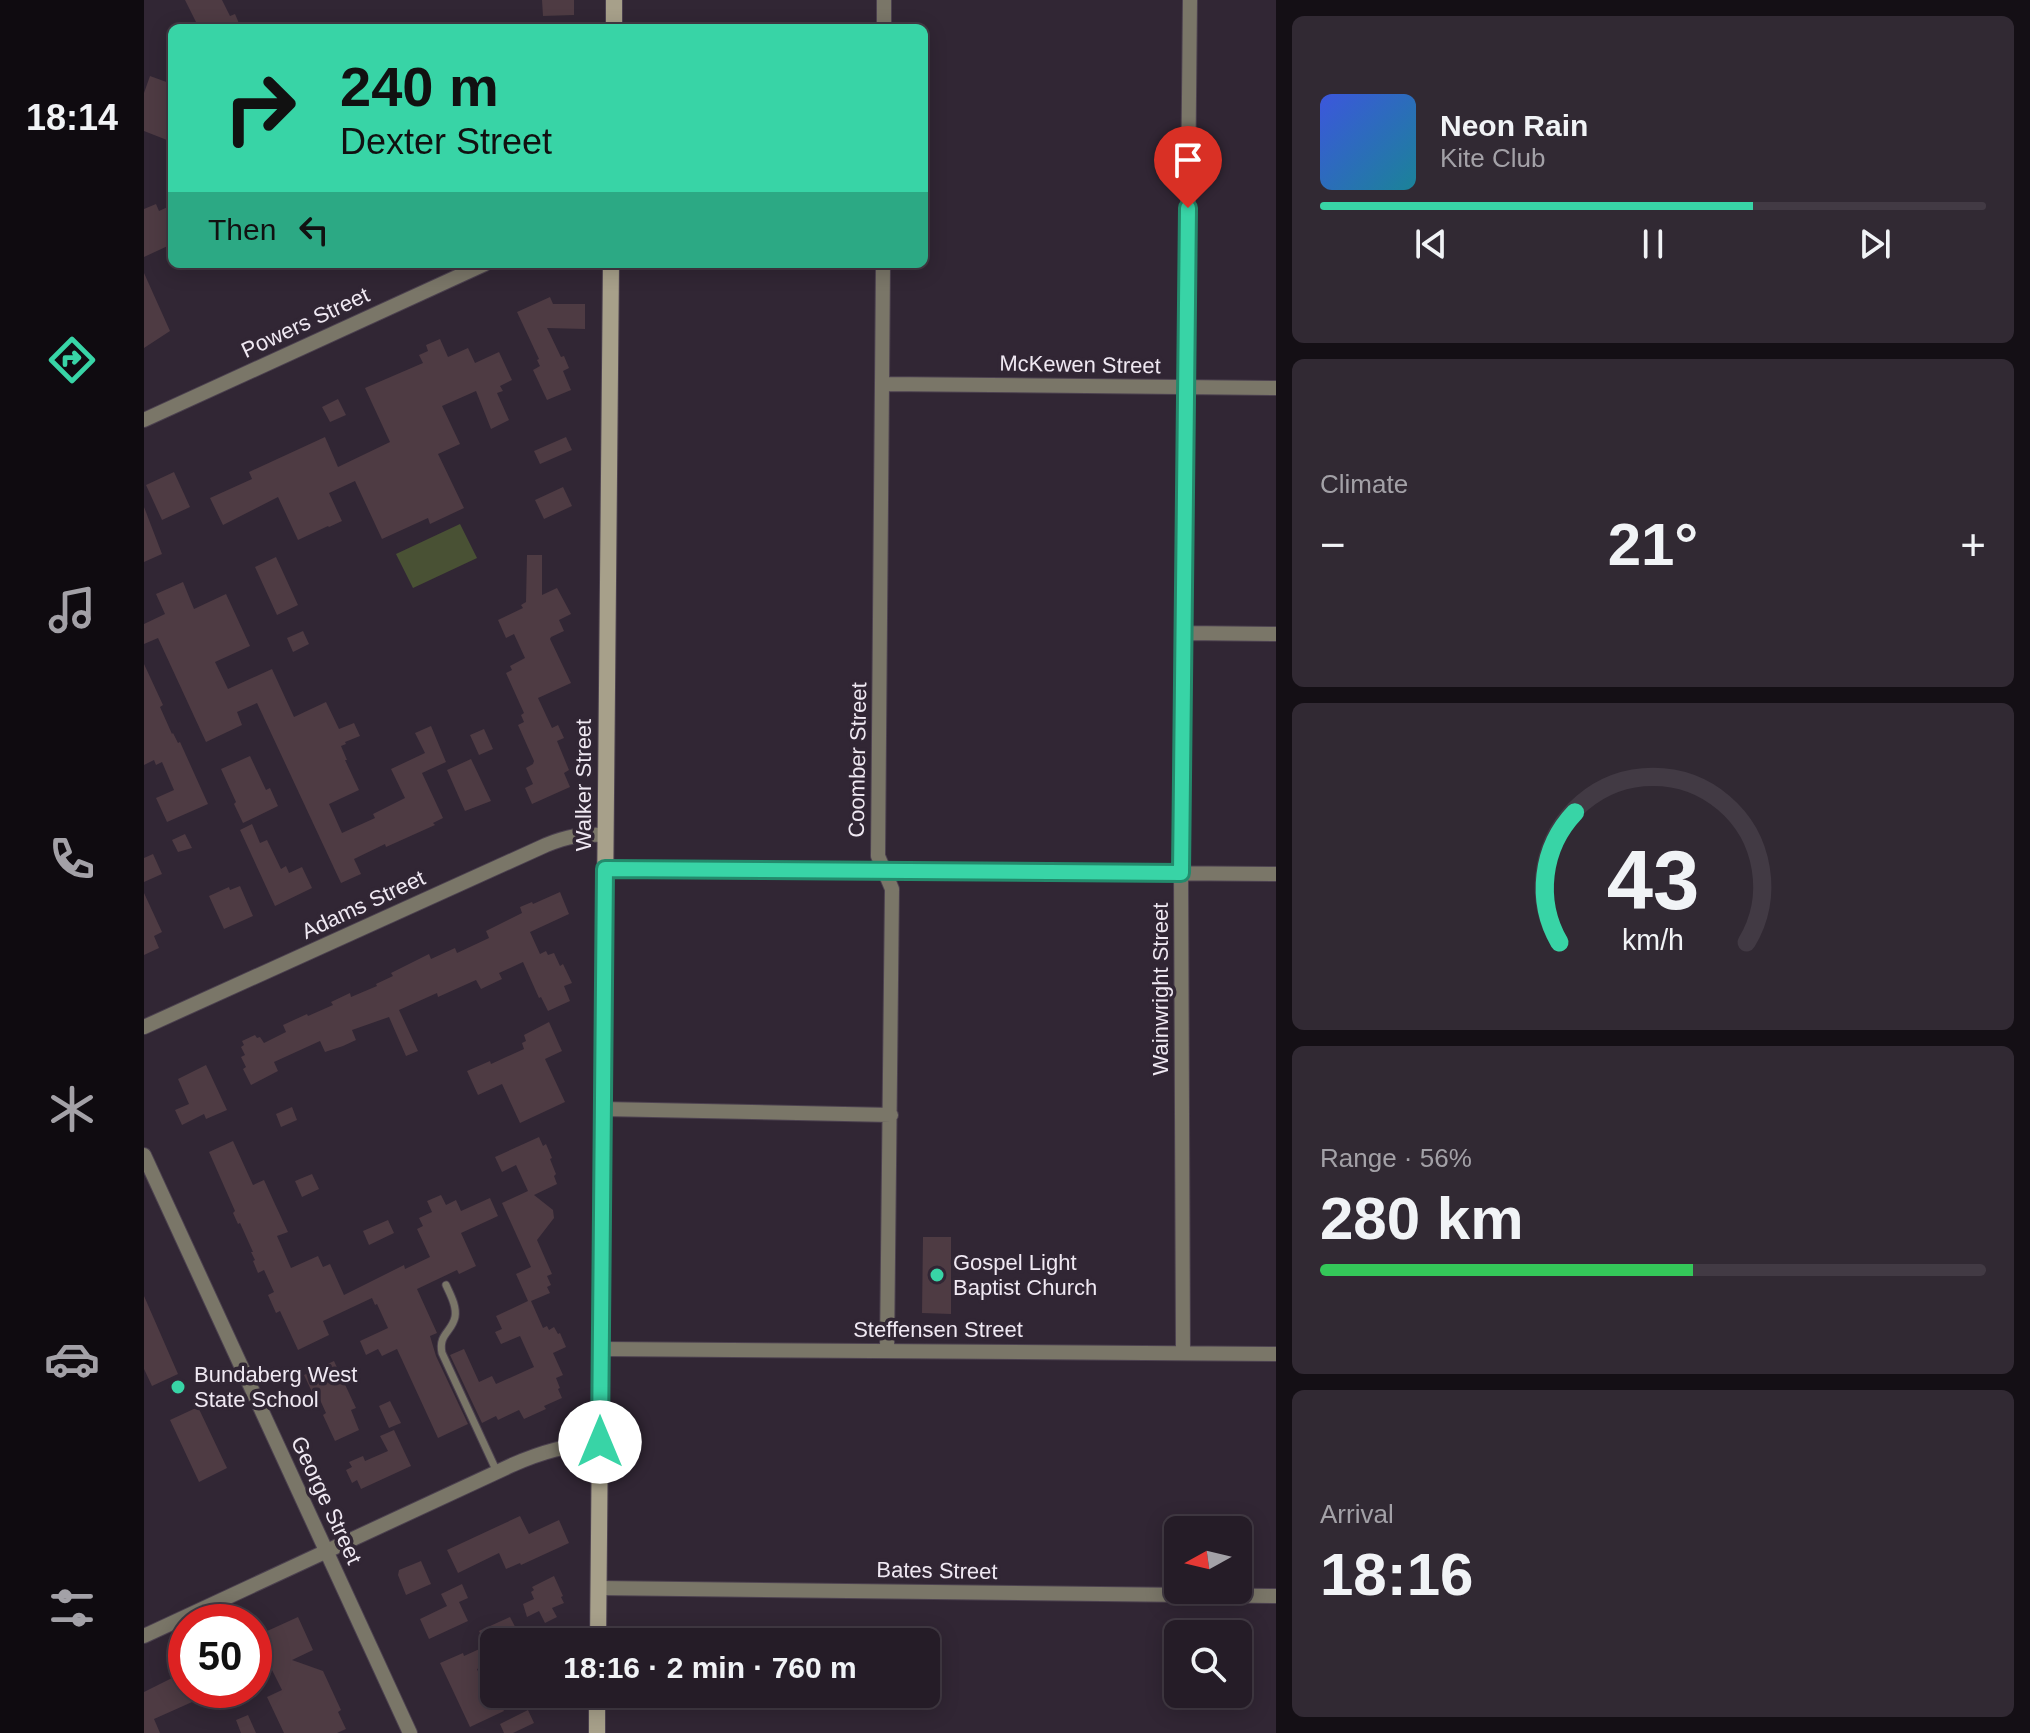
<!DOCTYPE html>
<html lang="en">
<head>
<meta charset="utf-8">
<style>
	body { margin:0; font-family:Arial,sans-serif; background:#312933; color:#f1f3f6; height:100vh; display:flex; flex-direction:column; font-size:30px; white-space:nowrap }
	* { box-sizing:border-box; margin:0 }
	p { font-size:26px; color:#a3a1a7 }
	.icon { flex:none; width:44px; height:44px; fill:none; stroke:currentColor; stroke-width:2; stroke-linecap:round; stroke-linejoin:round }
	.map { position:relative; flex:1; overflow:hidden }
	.panel { display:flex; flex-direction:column; gap:16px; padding:16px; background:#140f15; width:754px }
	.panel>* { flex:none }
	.hud { position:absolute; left:24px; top:24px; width:760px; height:244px; border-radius:12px; box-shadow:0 4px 20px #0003,0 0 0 2px #423a44; background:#38d4a6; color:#111; overflow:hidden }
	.needle { width:52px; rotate:262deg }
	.fabs { position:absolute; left:1020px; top:1516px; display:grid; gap:16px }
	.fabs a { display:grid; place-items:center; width:88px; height:88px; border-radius:12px; background:#251c27; box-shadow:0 4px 20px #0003,0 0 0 2px #423a44; font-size:40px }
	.speed { position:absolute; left:24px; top:1604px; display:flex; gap:16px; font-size:40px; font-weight:700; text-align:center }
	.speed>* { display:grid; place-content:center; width:104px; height:104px; border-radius:50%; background:#251c27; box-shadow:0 4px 20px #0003,0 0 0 2px #423a44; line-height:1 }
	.speed .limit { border:12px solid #d22; background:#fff; color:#111 }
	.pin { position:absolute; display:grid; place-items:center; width:68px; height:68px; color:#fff; margin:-82px -34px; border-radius:50% 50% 50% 0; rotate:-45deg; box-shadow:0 0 8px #0007 }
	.pin .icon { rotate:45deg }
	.me { position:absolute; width:88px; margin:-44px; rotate:0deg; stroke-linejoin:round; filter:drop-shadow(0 0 6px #0008) }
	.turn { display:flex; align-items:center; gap:28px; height:168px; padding:0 40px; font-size:36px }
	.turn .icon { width:104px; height:104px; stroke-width:2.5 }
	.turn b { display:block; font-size:56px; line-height:68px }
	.then { display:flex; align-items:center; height:76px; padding:0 40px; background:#0003; gap:16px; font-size:30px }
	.big { font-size:60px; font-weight:800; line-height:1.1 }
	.panel .card { flex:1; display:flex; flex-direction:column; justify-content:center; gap:12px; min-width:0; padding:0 28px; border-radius:12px; background:#312933 }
	.panel .dial { align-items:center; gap:0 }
	.dial svg { height:208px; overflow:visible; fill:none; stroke:#423a44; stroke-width:7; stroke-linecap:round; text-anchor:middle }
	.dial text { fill:#f1f3f6; stroke:none }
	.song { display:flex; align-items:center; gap:24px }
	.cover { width:96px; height:96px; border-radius:12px; background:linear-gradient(135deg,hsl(230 70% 55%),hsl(190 70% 35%)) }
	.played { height:8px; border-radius:4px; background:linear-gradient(90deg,#38d4a6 65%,#423a44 65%) }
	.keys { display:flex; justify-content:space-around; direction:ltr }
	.heat { display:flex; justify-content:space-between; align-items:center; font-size:44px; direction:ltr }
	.charge { height:12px; border-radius:6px; background:linear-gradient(90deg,#34c759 56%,#423a44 0) }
	.trip { position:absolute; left:336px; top:1628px; width:460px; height:80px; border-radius:12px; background:#251c27; box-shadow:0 4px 20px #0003,0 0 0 2px #423a44; font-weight:800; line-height:80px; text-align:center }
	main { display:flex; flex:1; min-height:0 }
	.tab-bar { display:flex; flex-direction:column; width:144px; justify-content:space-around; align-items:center; background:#0f0b10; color:#a3a1a7 }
	.tab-bar .icon { width:56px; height:56px }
	.tab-bar .selected { color:#38d4a6 }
	.tab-bar b { font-size:36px; color:#f1f3f6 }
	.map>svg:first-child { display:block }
</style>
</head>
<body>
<main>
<nav class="tab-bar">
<b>18:14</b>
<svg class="icon selected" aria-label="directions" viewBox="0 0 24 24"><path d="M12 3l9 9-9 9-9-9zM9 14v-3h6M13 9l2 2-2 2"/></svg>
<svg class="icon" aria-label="music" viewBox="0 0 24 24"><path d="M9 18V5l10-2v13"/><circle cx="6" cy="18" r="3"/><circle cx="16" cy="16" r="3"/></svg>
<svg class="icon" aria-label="phone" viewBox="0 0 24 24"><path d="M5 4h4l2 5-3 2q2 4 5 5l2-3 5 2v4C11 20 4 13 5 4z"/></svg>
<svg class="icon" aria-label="climate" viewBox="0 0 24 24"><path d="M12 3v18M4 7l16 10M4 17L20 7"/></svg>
<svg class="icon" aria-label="car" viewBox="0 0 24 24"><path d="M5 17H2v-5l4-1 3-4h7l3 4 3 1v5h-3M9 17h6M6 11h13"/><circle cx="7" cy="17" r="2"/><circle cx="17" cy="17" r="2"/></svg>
<svg class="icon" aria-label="filters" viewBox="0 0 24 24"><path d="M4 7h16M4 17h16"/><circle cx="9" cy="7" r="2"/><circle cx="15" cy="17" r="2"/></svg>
</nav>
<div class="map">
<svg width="1132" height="1733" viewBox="0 0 1132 1733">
	<rect width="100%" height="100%" fill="#312634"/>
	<!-- green -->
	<path fill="#495134" d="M 316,524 L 333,558 L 269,588 L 252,554 Z"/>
	<!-- building -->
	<path fill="#4e3b43" d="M 41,0 L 78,0 L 86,16 L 91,14 L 97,28 L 55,28 Z
		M 398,0 L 430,0 L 430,15 L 399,16 Z
		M 6,76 L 28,84 L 28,142 L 0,131 L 0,93 Z
		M 12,204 L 15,211 L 28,205 L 28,244 L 0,257 L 0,209 Z
		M 0,273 L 26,331 L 0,348 Z
		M 406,297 L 409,304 L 441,304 L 441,329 L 403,328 L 417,357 L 420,356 L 425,368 L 419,371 L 427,390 L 403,400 L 389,370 L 396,366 L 393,360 L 395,359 L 373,312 Z
		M 296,339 L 304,357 L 324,348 L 331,363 L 355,352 L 368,380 L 356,386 L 359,391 L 353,393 L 365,420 L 347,429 L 332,391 L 298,406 L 316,444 L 294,454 L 320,508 L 286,524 L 284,518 L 238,539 L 211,481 L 185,493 L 198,521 L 185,527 L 184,526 L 154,540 L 134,497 L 79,525 L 66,498 L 108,479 L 105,472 L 181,437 L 194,467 L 246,442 L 221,388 L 279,363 L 275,355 L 284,351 L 282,345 Z
		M 194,399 L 202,415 L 186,422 L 178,407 Z
		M 422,437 L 428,450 L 396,464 L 390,451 Z
		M 30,472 L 46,507 L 18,520 L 2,485 Z
		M 419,487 L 428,506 L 400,519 L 391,500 Z
		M 0,507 L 18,554 L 0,562 Z
		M 383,555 L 398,555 L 398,595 L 413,588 L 427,614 L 415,620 L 420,631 L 407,637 L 406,639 L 427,683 L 394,698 L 408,728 L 414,725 L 420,738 L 413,741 L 425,770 L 420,773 L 426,787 L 388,804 L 381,788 L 389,784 L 382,768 L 389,764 L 390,761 L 374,725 L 380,722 L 377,715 L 380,713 L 362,673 L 368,670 L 366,666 L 381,658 L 370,634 L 362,638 L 354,620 L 379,608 L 377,605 L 382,602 Z
		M 132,557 L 154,605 L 133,615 L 111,567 Z
		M 39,582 L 50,609 L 82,594 L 106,646 L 71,662 L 84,689 L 128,669 L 150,717 L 182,702 L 195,729 L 210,723 L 216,736 L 201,742 L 202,744 L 197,746 L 203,760 L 201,760 L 215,790 L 185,804 L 198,833 L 231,818 L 229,814 L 261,798 L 247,769 L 281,753 L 271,733 L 287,726 L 302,762 L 278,773 L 299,818 L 289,823 L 291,825 L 242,847 L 241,844 L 210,859 L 217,874 L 197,883 L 113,703 L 93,712 L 98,725 L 62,742 L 14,638 L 0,644 L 0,624 L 21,614 L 12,594 Z
		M 159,631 L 165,644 L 149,652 L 143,638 Z
		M 0,664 L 19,705 L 16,707 L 28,734 L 29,733 L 34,743 L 36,742 L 64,804 L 23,822 L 12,798 L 30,790 L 18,762 L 12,765 L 10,760 L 0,765 Z
		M 340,729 L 349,749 L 335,755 L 326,735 Z
		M 106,756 L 122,790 L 126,788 L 134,806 L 99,823 L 90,804 L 92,802 L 77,769 Z
		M 327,759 L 347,801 L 321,811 L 303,770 Z
		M 108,824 L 116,843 L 123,840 L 137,869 L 142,866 L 145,873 L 158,867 L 168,888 L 131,906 L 96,830 Z
		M 41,834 L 48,848 L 34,852 L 28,840 Z
		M 9,854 L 18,874 L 0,882 L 0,858 Z
		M 96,886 L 109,916 L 80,929 L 65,896 L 85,887 L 86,890 Z
		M 416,892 L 425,914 L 386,932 L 396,954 L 402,951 L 404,955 L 410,953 L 416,966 L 419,964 L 428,983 L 420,986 L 426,1001 L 404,1011 L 397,997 L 395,998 L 379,962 L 355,973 L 358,979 L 337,989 L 332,980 L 294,997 L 293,993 L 255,1010 L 274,1051 L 262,1056 L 245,1017 L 208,1030 L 212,1040 L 199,1046 L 181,1052 L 176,1041 L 130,1062 L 134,1071 L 107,1085 L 99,1069 L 102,1067 L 97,1057 L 101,1055 L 97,1047 L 100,1045 L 98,1041 L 111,1035 L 113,1038 L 116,1037 L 120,1043 L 142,1032 L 139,1025 L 163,1014 L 164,1016 L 189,1005 L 187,1002 L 206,993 L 207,997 L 233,986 L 232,984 L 249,976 L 247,973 L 285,954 L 287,959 L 311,948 L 313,953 L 345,938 L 342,931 L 378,913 L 376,907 L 388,902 L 389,904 Z
		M 0,893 L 18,932 L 10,936 L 15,948 L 0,955 Z
		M 405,1022 L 418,1051 L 401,1059 L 421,1102 L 376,1123 L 358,1084 L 334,1095 L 323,1071 L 346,1061 L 347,1064 L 380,1049 L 378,1043 L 382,1041 L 380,1035 Z
		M 62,1065 L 83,1110 L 62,1119 L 60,1114 L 38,1125 L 31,1110 L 45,1104 L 34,1079 Z
		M 148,1107 L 153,1120 L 137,1127 L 132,1114 Z
		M 395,1137 L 399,1146 L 402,1144 L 408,1158 L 406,1159 L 412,1174 L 410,1176 L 413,1184 L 390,1195 L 409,1210 L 410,1218 L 393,1240 L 408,1274 L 403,1276 L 407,1285 L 403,1287 L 406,1293 L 387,1301 L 399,1328 L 403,1326 L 405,1330 L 410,1327 L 414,1334 L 416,1333 L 422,1347 L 409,1353 L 419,1375 L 412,1378 L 416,1388 L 414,1389 L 418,1398 L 400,1406 L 402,1409 L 380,1419 L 375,1410 L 354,1420 L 352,1416 L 338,1423 L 306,1355 L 320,1349 L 335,1382 L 348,1376 L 352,1384 L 390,1367 L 376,1336 L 357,1344 L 351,1332 L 358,1329 L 352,1316 L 384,1301 L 372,1274 L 387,1267 L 358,1203 L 384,1191 L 372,1165 L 358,1172 L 351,1157 Z
		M 89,1141 L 109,1185 L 120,1180 L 130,1202 L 144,1232 L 133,1236 L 147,1268 L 174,1256 L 179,1267 L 186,1264 L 200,1295 L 260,1265 L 261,1269 L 286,1257 L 273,1229 L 279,1226 L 275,1218 L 288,1212 L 283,1201 L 297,1195 L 302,1205 L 312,1200 L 317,1211 L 346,1198 L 354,1216 L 317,1233 L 332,1266 L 315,1274 L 313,1270 L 273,1289 L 293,1333 L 286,1336 L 292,1356 L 324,1424 L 294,1438 L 253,1349 L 238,1356 L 234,1349 L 222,1355 L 216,1341 L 244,1328 L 233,1304 L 231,1305 L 228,1298 L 179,1321 L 185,1335 L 154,1350 L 136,1311 L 132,1313 L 124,1295 L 130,1292 L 120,1270 L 114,1273 L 109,1261 L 111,1260 L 107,1252 L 109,1252 L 96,1223 L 94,1224 L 89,1213 L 91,1211 L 65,1152 Z
		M 168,1174 L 175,1189 L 158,1197 L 151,1181 Z
		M 244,1220 L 250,1233 L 225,1245 L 219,1231 Z
		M 779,1237 L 807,1237 L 807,1314 L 778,1313 Z
		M 0,1296 L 34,1374 L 8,1386 L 0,1369 Z
		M 190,1361 L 212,1408 L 207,1410 L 215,1430 L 191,1441 L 179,1415 L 182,1413 L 172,1391 L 168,1392 L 160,1375 Z
		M 246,1401 L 257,1423 L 245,1428 L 235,1406 Z
		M 54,1407 L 83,1468 L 55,1482 L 26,1420 Z
		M 250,1430 L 267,1466 L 217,1489 L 213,1480 L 208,1483 L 202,1470 L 208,1467 L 205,1462 L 219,1456 L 221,1461 L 244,1451 L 236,1436 Z
		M 376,1516 L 385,1534 L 415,1520 L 425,1543 L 377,1565 L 376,1563 L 362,1569 L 355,1553 L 314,1573 L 303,1550 Z
		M 277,1561 L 287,1584 L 262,1595 L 254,1575 L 255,1570 Z
		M 410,1576 L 419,1596 L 417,1597 L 420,1603 L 408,1608 L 413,1617 L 401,1623 L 395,1611 L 383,1617 L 379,1604 L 390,1599 L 387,1592 L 390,1590 L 388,1587 Z
		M 318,1584 L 324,1598 L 315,1602 L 324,1621 L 285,1639 L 276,1619 L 303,1606 L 297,1594 Z
		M 154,1617 L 169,1650 L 148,1660 L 179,1671 L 197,1710 L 194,1712 L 202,1729 L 193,1733 L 140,1733 L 123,1697 L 138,1690 L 126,1666 L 110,1674 L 110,1637 Z
		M 366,1617 L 377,1638 L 368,1642 L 340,1642 L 335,1631 Z
		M 342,1646 L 350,1662 L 333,1669 L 347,1702 L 354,1699 L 360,1711 L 326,1727 L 296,1663 L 319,1653 L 320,1656 Z
		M 42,1671 L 42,1690 L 75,1690 L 10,1719 L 16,1733 L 0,1733 L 0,1692 Z
		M 384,1710 L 390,1723 L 369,1733 L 360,1733 L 356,1724 Z
		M 104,1715 L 112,1733 L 97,1733 L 92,1720 Z"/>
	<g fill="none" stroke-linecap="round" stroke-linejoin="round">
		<defs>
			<path id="lane" d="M 302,1285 C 306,1294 313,1306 311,1317 C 308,1332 294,1334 298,1353 L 353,1472"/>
			<path id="street" d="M 740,28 L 740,0
				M 739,264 L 734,856 L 748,889 L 743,1350
				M 739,384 L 1132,388
				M 0,420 L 341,264
				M 1040,633 L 1132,634
				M 461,869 L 1132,874
				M 0,1027 L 402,845 C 424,836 437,834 460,835
				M 459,1109 L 747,1115
				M 0,1155 L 266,1733
				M 457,1349 L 1132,1354
				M 1039,1353 L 1037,873 L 1046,0
				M 454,1588 L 1132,1596
				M 0,1636 L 368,1465 C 400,1451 421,1446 456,1442"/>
			<path id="secondary" d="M 470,28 L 470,0
				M 454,1642 L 467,264
				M 453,1733 L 453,1694"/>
		</defs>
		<!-- lane casing -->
		<use href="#lane" stroke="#4c414f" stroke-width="9"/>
		<!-- street casing -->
		<use href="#street" stroke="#4c414f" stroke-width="16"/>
		<!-- secondary casing -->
		<use href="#secondary" stroke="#4c414f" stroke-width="18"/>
		<!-- lane -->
		<use href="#lane" stroke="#7a7668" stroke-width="7"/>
		<!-- street -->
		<use href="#street" stroke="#7a7668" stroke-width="14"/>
		<!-- secondary -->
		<use href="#secondary" stroke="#a7a08a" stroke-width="16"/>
	</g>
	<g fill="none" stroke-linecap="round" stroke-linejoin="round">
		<defs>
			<path id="route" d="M 456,1442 L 461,869 L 1037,873 L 1044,208"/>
		</defs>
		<!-- route casing -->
		<use href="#route" stroke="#248a6c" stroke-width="20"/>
		<!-- route -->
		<use href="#route" stroke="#38d4a6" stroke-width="14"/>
	</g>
	<!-- markers -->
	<g fill="#38d4a6" stroke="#312634" stroke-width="3">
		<circle cx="793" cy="1275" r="8"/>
		<circle cx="34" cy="1387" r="8"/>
	</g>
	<g text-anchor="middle" stroke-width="7" stroke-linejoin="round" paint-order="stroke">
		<!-- street labels -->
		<g font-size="22" fill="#efe8f2" stroke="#312634">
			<text transform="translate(161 322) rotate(-25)" y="8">Powers Street</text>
			<text transform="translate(936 364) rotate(1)" y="8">McKewen Street</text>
			<text transform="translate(713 760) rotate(-89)" y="8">Coomber Street</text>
			<text transform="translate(439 785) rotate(-90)" y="8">Walker Street</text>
			<text transform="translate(219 904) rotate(-25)" y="8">Adams Street</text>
			<text transform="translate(1016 989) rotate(-90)" y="8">Wainwright Street</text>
			<text x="794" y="1337">Steffensen Street</text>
			<text transform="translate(183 1500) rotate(65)" y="8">George Street</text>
			<text transform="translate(793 1570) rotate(1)" y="8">Bates Street</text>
		</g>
		<!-- poi labels -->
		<g font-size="22" fill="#efe8f2" stroke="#312634" text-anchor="start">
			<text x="809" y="1270">Gospel Light<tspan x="809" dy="25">Baptist Church</tspan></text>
			<text x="50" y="1382">Bundaberg West<tspan x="50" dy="25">State School</tspan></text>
		</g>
	</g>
</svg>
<div class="fabs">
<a><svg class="needle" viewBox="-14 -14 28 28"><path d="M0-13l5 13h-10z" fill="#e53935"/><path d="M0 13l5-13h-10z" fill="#a3a1a7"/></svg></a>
<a><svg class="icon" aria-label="search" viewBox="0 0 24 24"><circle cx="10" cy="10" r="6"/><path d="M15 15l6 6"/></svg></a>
</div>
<div class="speed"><div class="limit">50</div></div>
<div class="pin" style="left:1044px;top:208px;background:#d93025"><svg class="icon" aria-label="arrive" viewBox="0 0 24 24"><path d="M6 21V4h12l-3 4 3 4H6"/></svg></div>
<svg class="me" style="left:456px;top:1442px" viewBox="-20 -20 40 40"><circle r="19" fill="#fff"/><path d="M0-13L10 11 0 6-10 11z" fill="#38d4a6"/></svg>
<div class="trip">18:16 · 2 min · 760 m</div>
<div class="hud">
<div class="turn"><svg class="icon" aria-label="right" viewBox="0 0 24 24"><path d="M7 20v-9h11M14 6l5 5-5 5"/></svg><div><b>240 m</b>Dexter Street</div></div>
<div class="then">Then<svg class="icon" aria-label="left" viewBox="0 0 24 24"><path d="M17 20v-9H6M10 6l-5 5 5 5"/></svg></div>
</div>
</div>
<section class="panel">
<div class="card">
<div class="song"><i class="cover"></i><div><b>Neon Rain</b><p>Kite Club</p></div></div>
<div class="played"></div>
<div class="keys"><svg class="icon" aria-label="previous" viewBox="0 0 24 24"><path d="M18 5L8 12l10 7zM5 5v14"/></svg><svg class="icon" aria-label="pause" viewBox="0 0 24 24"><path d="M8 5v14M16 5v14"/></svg><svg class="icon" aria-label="next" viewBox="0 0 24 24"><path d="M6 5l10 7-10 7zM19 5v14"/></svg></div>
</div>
<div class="card"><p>Climate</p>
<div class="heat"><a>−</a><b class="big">21°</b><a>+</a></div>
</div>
<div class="card dial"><svg viewBox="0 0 100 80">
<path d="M14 69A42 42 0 1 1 86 69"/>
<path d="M14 69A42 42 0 0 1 20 19" stroke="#38d4a6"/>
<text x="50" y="56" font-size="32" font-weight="700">43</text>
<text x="50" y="72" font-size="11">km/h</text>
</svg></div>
<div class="card"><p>Range · 56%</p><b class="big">280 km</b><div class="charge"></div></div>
<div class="card"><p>Arrival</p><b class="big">18:16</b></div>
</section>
</main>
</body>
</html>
